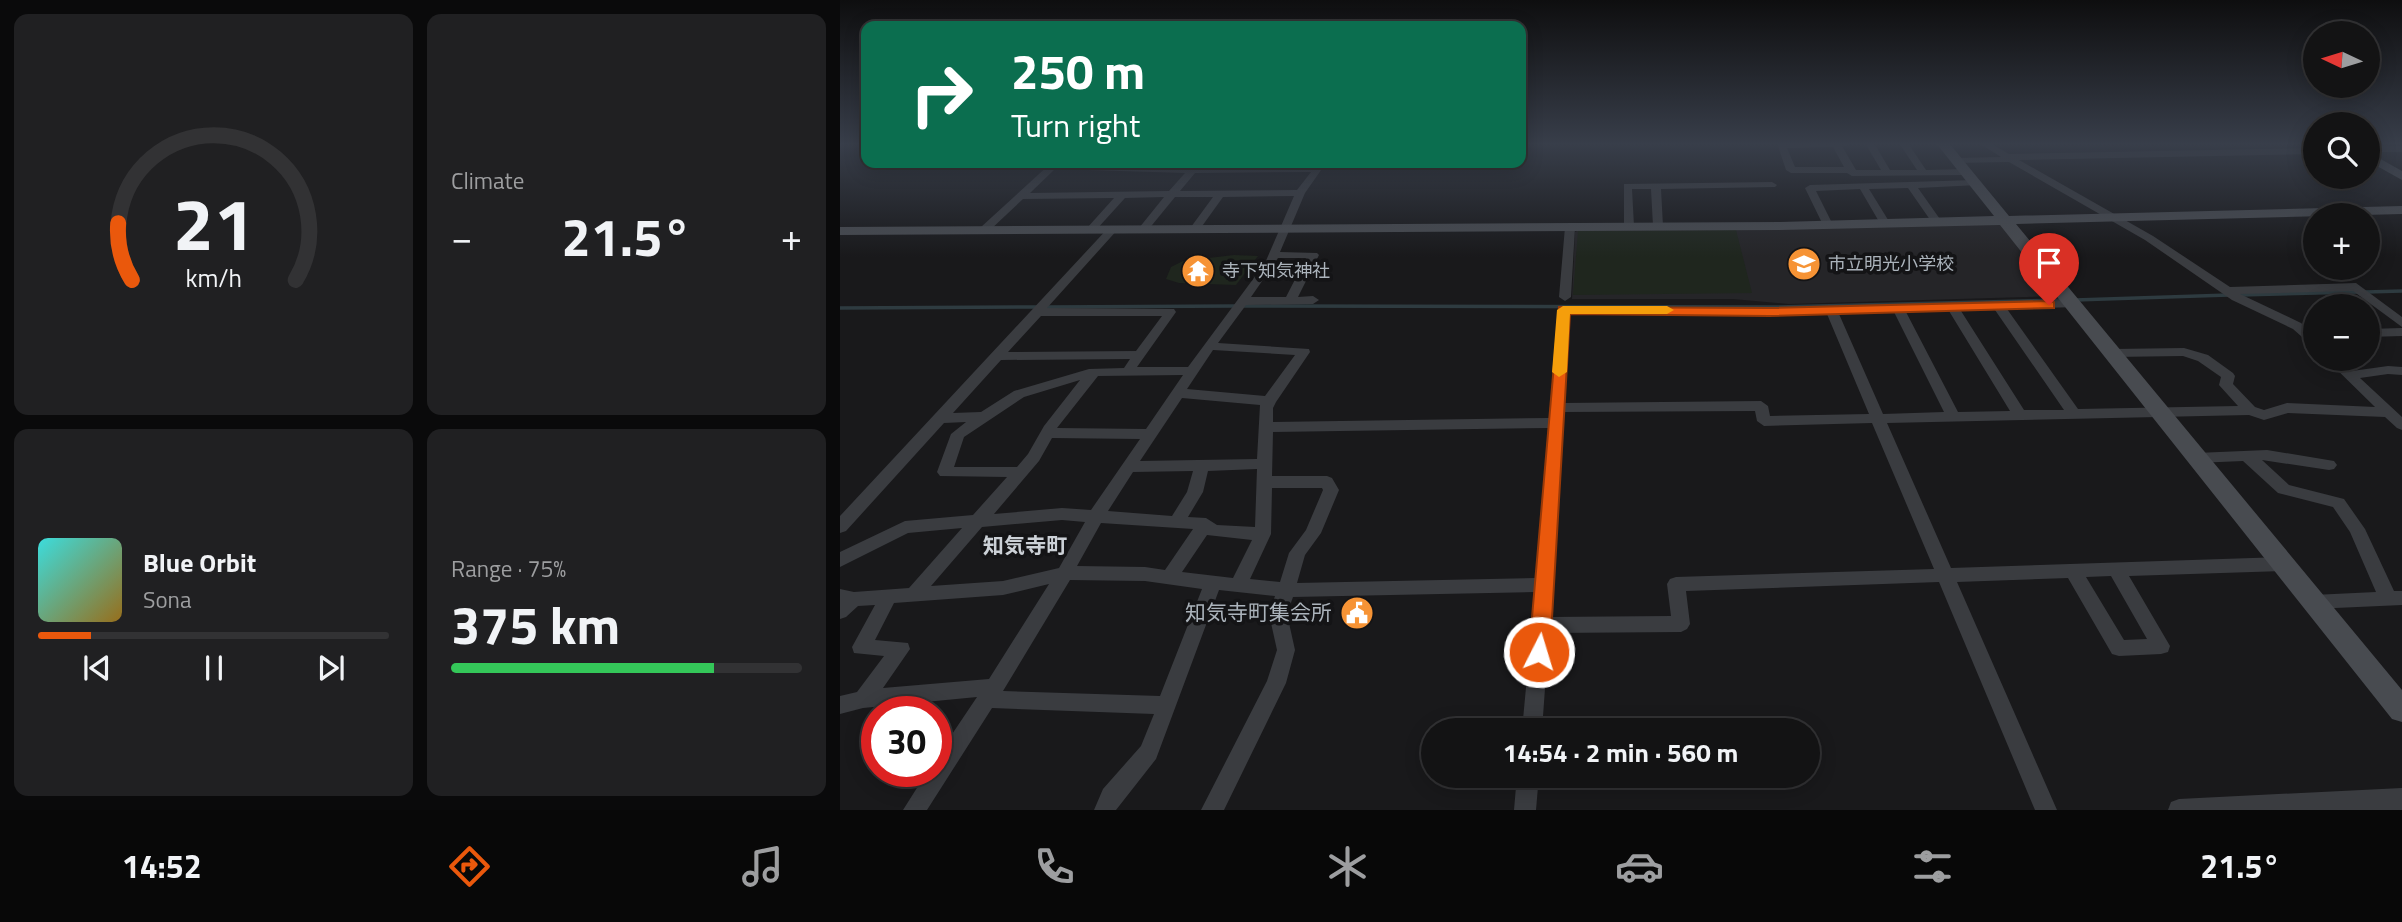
<!DOCTYPE html>
<html lang="en">
<head>
<meta charset="utf-8">
<style>
	body { margin:0; font-family:"Titillium Web","Noto Sans JP",sans-serif; background:#202022; color:#f1f3f6; height:100vh; display:flex; flex-direction:column; font-size:26px; white-space:nowrap }
	* { box-sizing:border-box; margin:0 }
	p { font-size:23px; color:#9d9ea0 }
	.icon { flex:none; width:38px; height:38px; fill:none; stroke:currentColor; stroke-width:2; stroke-linecap:round; stroke-linejoin:round }
	.map { position:relative; flex:1; overflow:hidden }
	.drawer { display:flex; flex-direction:column; gap:14px; padding:14px; background:#0a0a0b; width:840px }
	.drawer>* { flex:none }
	.top-card { position:absolute; left:21px; top:21px; width:665px; height:147px; border-radius:14px; box-shadow:0 4px 18px #0003,0 0 0 2px #323234; background:#0b6e4f; color:#fff; overflow:hidden }
	.needle { width:46px; rotate:274deg }
	.controls { position:absolute; left:1463px; top:21px; display:grid; gap:14px }
	.controls a { display:grid; place-items:center; width:77px; height:77px; border-radius:50%; background:#131314; box-shadow:0 4px 18px #0003,0 0 0 2px #323234; font-size:35px }
	.speed { position:absolute; left:21px; top:696px; display:flex; gap:14px; font-size:35px; font-weight:700; text-align:center }
	.speed>* { display:grid; place-content:center; width:91px; height:91px; border-radius:50%; background:#131314; box-shadow:0 4px 18px #0003,0 0 0 2px #323234; line-height:1 }
	.speed .limit { border:10px solid #d22; background:#fff; color:#111 }
	.pin { position:absolute; display:grid; place-items:center; width:60px; height:60px; color:#fff; margin:-72px -30px; border-radius:50% 50% 50% 0; rotate:-45deg; box-shadow:0 0 7px #0007 }
	.pin .icon { rotate:45deg }
	.me { position:absolute; width:77px; margin:-38px; rotate:5deg; stroke-linejoin:round; filter:drop-shadow(0 0 5px #0008) }
	.turn { display:flex; align-items:center; gap:24px; height:147px; padding:0 35px; font-size:32px }
	.turn .icon { width:91px; height:91px; stroke-width:2.5 }
	.turn b { display:block; font-size:49px; line-height:60px }
	.big { font-size:52px; font-weight:700; line-height:1.1 }
	.drawer .widget { flex:1; display:flex; flex-direction:column; justify-content:center; gap:10px; min-width:0; padding:0 24px; border-radius:14px; background:#202022 }
	.drawer .dial { align-items:center; gap:0 }
	.dial svg { height:182px; overflow:visible; fill:none; stroke:#323234; stroke-width:7; stroke-linecap:round; text-anchor:middle }
	.dial text { fill:#f1f3f6; stroke:none }
	.song { display:flex; align-items:center; gap:21px }
	.cover { width:84px; height:84px; border-radius:10px; background:linear-gradient(135deg,hsl(180 70% 55%),hsl(40 70% 35%)) }
	.played { height:7px; border-radius:4px; background:linear-gradient(90deg,#ea580c 15%,#323234 15%) }
	.keys { display:flex; justify-content:space-around; direction:ltr }
	.heat { display:flex; justify-content:space-between; align-items:center; font-size:38px; direction:ltr }
	.charge { height:10px; border-radius:5px; background:linear-gradient(90deg,#34c759 75%,#323234 0) }
	.drawer .tiles { flex:1; display:grid; gap:14px; grid-template-columns:repeat(2,1fr) }
	.trip { position:absolute; left:581px; top:718px; width:399px; height:70px; border-radius:35px; background:#131314; box-shadow:0 4px 18px #0003,0 0 0 2px #323234; font-weight:700; line-height:70px; text-align:center }
	.dock { display:flex; height:112px; justify-content:space-around; align-items:center; background:#080808; color:#9d9ea0 }
	.dock .icon { width:49px; height:49px }
	.dock .on { color:#ea580c }
	.dock b { font-size:32px; color:#f1f3f6 }
	main { display:flex; flex:1; min-height:0 }
	.map>svg:first-child { display:block }
</style>
</head>
<body>
<main>
<section class="drawer">
<div class="tiles">
<div class="widget dial"><svg viewBox="0 0 100 80">
<path d="M14 69A42 42 0 1 1 86 69"/>
<path d="M14 69A42 42 0 0 1 8 44" stroke="#ea580c"/>
<text x="50" y="56" font-size="32" font-weight="700">21</text>
<text x="50" y="72" font-size="11">km/h</text>
</svg></div>
<div class="widget"><p>Climate</p>
<div class="heat"><a>−</a><b class="big">21.5°</b><a>+</a></div>
</div>
<div class="widget">
<div class="song"><i class="cover"></i><div><b>Blue Orbit</b><p>Sona</p></div></div>
<div class="played"></div>
<div class="keys"><svg class="icon" aria-label="previous" viewBox="0 0 24 24"><path d="M18 5L8 12l10 7zM5 5v14"/></svg><svg class="icon" aria-label="pause" viewBox="0 0 24 24"><path d="M8 5v14M16 5v14"/></svg><svg class="icon" aria-label="next" viewBox="0 0 24 24"><path d="M6 5l10 7-10 7zM19 5v14"/></svg></div>
</div>
<div class="widget"><p>Range · 75%</p><b class="big">375 km</b><div class="charge"></div></div>
</div>
</section>
<div class="map">
<svg width="1562" height="810" viewBox="0 0 1562 810">
	<rect width="100%" height="100%" fill="#19191b"/>
	<!-- built -->
	<path fill="#252528" d="M 1162,224 L 1219,296 L 949,304 L 893,299 L 732,299 L 735,232 L 740,230 Z"/>
	<!-- green -->
	<path fill="#1f261e" d="M 896,230 L 912,293 L 733,295 L 738,231 Z
		M 394,255 L 418,256 L 396,285 L 339,283 L 326,279 L 331,267 L 343,261 Z"/>
	<g fill="none" stroke-linecap="round" stroke-linejoin="round">
		<!-- stream -->
		<path stroke="#2e3b40" stroke-width="3.5" d="M 1526,292 L 1562,291
			M 1400,295 L 1518,292
			M 1235,300 L 1389,295
			M 403,306 L 937,307 L 1224,300
			M 207,307 L 395,306
			M 0,308 L 199,307"/>
		<!-- street -->
		<path fill="#3a3c40" fill-rule="evenodd" d="M 942,143 L 1023,143 L 1002,146 L 1016,170 L 1041,170 L 1025,143 L 1034,143 L 1050,170 L 1077,170 L 1059,143 L 1068,143 L 1086,170 L 1126,169 L 1131,172 L 1126,175 L 1012,176 L 1007,173 L 951,173 L 946,170 L 938,146 ZM 993,147 L 1004,167 L 955,167 L 947,148 Z
			M 1139,143 L 1150,143 L 1169,154 L 1475,148 L 1475,154 L 1179,160 L 1313,236 L 1390,287 L 1516,283 L 1562,317 L 1562,327 L 1513,291 L 1400,294 L 1461,323 L 1475,335 L 1475,345 L 1470,344 L 1453,329 L 1392,300 L 1305,240 L 1169,162 L 1114,163 L 1114,159 L 1117,158 L 1161,157 Z
			M 1528,146 L 1562,146 L 1562,152 L 1528,152 Z
			M 211,163 L 304,167 L 475,166 L 477,163 L 486,163 L 465,193 L 440,252 L 477,253 L 479,255 L 458,297 L 473,296 L 479,300 L 473,304 L 406,305 L 378,343 L 469,349 L 470,352 L 436,402 L 433,408 L 433,422 L 709,418 L 718,310 L 724,306 L 929,308 L 1234,300 L 1238,301 L 1240,304 L 1238,307 L 1167,309 L 1238,409 L 1398,406 L 1379,385 L 1381,377 L 1358,361 L 1343,356 L 1273,357 L 1267,353 L 1273,349 L 1344,348 L 1368,355 L 1393,373 L 1395,376 L 1393,384 L 1415,407 L 1424,410 L 1447,403 L 1535,407 L 1486,359 L 1499,359 L 1512,371 L 1548,366 L 1562,367 L 1562,375 L 1548,374 L 1520,378 L 1562,417 L 1562,430 L 1557,428 L 1545,417 L 1448,413 L 1424,420 L 1409,415 L 1047,423 L 1111,568 L 1443,557 L 1449,559 L 1452,564 L 1449,569 L 1443,571 L 1289,576 L 1330,646 L 1328,652 L 1321,654 L 1279,656 L 1272,654 L 1228,578 L 1117,582 L 1217,810 L 1195,810 L 1099,582 L 846,591 L 850,624 L 847,629 L 841,632 L 709,633 L 702,730 L 682,730 L 695,592 L 453,597 L 447,614 L 455,650 L 446,683 L 384,810 L 361,810 L 427,681 L 437,650 L 429,614 L 435,596 L 379,590 L 316,759 L 276,810 L 254,810 L 263,789 L 301,746 L 314,714 L 152,708 L 87,810 L 63,810 L 87,772 L 96,772 L 96,758 L 137,697 L 23,708 L 0,714 L 0,696 L 17,692 L 44,656 L 14,653 L 12,647 L 35,605 L 18,606 L 6,617 L 0,619 L 0,589 L 14,592 L 69,588 L 122,528 L 68,533 L 0,567 L 0,552 L 65,521 L 133,515 L 167,477 L 100,476 L 97,472 L 111,434 L 126,422 L 104,423 L 6,531 L 0,533 L 0,516 L 270,226 L 278,226 L 279,228 L 207,308 L 334,309 L 336,312 L 297,367 L 348,367 L 425,263 L 454,196 L 383,197 L 360,229 L 356,230 L 351,227 L 373,197 L 335,197 L 308,230 L 304,231 L 299,228 L 324,197 L 285,198 L 256,230 L 252,231 L 247,228 L 274,198 L 183,199 L 149,231 L 141,231 L 141,227 ZM 215,169 L 345,173 L 329,191 L 190,193 ZM 471,172 L 457,190 L 340,191 L 355,173 ZM 438,258 L 466,258 L 446,297 L 411,297 ZM 1155,310 L 1224,410 L 1184,410 L 1121,311 ZM 1109,311 L 1170,411 L 1118,412 L 1066,312 ZM 1054,312 L 1104,412 L 1043,414 L 999,314 ZM 730,314 L 987,314 L 1029,414 L 930,416 L 928,406 L 921,401 L 724,403 ZM 201,316 L 322,316 L 296,351 L 168,352 ZM 373,350 L 455,355 L 425,396 L 347,389 ZM 290,359 L 284,368 L 249,369 L 174,391 L 141,412 L 113,413 L 161,360 ZM 343,375 L 306,429 L 217,428 L 258,376 ZM 240,380 L 204,426 L 188,454 L 177,467 L 114,467 L 124,437 L 184,397 ZM 342,398 L 420,405 L 417,459 L 300,461 ZM 915,411 L 917,421 L 924,426 L 1032,423 L 1094,569 L 836,577 L 830,579 L 827,584 L 831,616 L 710,617 L 724,412 ZM 708,428 L 696,578 L 457,583 L 465,555 L 481,533 L 499,490 L 492,478 L 487,476 L 432,476 L 433,432 ZM 212,438 L 300,439 L 251,510 L 222,508 L 154,514 L 199,461 ZM 417,469 L 415,527 L 377,525 L 366,518 L 348,517 L 363,492 L 368,471 ZM 353,471 L 347,492 L 332,516 L 268,511 L 293,472 ZM 432,488 L 482,488 L 483,490 L 466,530 L 449,553 L 440,582 L 410,579 L 431,534 ZM 222,520 L 245,522 L 219,568 L 163,581 L 91,586 L 142,527 ZM 261,523 L 353,529 L 325,570 L 305,567 L 237,566 ZM 367,535 L 412,540 L 393,578 L 342,572 ZM 1271,576 L 1307,639 L 1284,640 L 1246,577 ZM 230,580 L 305,581 L 362,589 L 320,696 L 163,691 ZM 209,584 L 149,679 L 43,688 L 70,649 L 68,643 L 35,640 L 54,603 L 163,595 Z
			M 1135,180 L 1138,181 L 1138,185 L 1078,188 L 1102,222 L 1097,225 L 1093,224 L 1068,188 L 1029,189 L 1050,223 L 1045,226 L 1041,225 L 1020,189 L 976,191 L 993,225 L 988,228 L 984,227 L 965,188 L 970,185 Z
			M 932,182 L 937,185 L 935,187 L 821,189 L 823,226 L 818,229 L 813,226 L 811,189 L 792,189 L 794,226 L 789,229 L 784,226 L 784,184 Z
			M 730,224 L 735,227 L 731,297 L 725,301 L 719,297 L 725,227 Z
			M 1562,328 L 1562,336 L 1528,337 L 1528,329 Z
			M 1427,450 L 1494,461 L 1497,465 L 1494,469 L 1489,470 L 1422,460 L 1449,485 L 1504,499 L 1525,529 L 1554,591 L 1562,591 L 1562,605 L 1473,609 L 1467,607 L 1464,602 L 1467,597 L 1473,595 L 1536,592 L 1510,532 L 1493,507 L 1438,493 L 1403,461 L 1356,463 L 1351,462 L 1348,458 L 1351,454 L 1356,453 Z
			M 677,775 L 699,775 L 696,810 L 674,810 Z
			M 1562,788 L 1562,810 L 1328,810 L 1331,802 L 1339,799 Z"/>
		<!-- secondary -->
		<path fill="#484b50" fill-rule="evenodd" d="M 1096,143 L 1109,143 L 1169,216 L 1562,206 L 1562,214 L 1176,224 L 1562,690 L 1562,722 L 1552,719 L 1160,225 L 940,230 L 0,235 L 0,227 L 940,222 L 1154,216 Z
			M 1528,152 L 1562,171 L 1562,180 L 1528,161 Z"/>
	</g>
	<!-- sky -->
	<linearGradient id="sky" x2="0" y2="1"><stop stop-color="#0e0e0f"/><stop offset="0.56" stop-color="#383e4a"/><stop offset="1" stop-color="#383e4a" stop-opacity="0"/></linearGradient>
	<rect width="1562" height="257" fill="url(#sky)"/>
	<!-- route -->
	<path fill="#ea580c" stroke="#983908" stroke-width="2" d="M 1209,301 L 1214,302 L 1214,308 L 929,316 L 730,314 L 710,652 L 707,658 L 699,661 L 692,658 L 689,652 L 719,307 L 929,308 Z"/>
	<!-- slow -->
	<path fill="#f59e0b" d="M 723,306 L 827,306 L 834,310 L 827,314 L 730,314 L 727,372 L 719,377 L 712,372 L 717,310 Z"/>
	<!-- icons -->
	<defs>
		<symbol id="school-disc" viewBox="-11 -11 22 22"><circle r="9.5" fill="#f69335" stroke="#141416"/><path d="M0-5L7-2L0 1L-7-2ZM-4 1L0 2.5L4 1V4Q0 6-4 4Z" fill="#fff"/></symbol>
		<symbol id="temple-disc" viewBox="-11 -11 22 22"><circle r="9.5" fill="#f69335" stroke="#141416"/><path d="M0-6L5-2H3V0L6.5 2.5H4V6H1.5V3h-3V6H-4V2.5H-6.5L-3 0V-2H-5Z" fill="#fff"/></symbol>
		<symbol id="civic-disc" viewBox="-11 -11 22 22"><circle r="9.5" fill="#f69335" stroke="#141416"/><path d="M-.6-6.5H3V-4.5H.6V-3L4-1V1h2V6H-6V1h2V-1L-.6-3ZM-1.2 2.5V6h2.4V2.5Z" fill="#fff"/></symbol>
	</defs>
	<g fill-rule="evenodd">
		<use href="#school-disc" x="945" y="245" width="38" height="38"/>
		<use href="#temple-disc" x="339" y="252" width="38" height="38"/>
		<use href="#civic-disc" x="498" y="594" width="38" height="38"/>
	</g>
	<g text-anchor="middle" stroke-width="7" stroke-linejoin="round" paint-order="stroke">
		<!-- poi labels -->
		<g font-size="18" fill="#abb3bb" stroke="#141416" text-anchor="start">
			<text x="988" y="270">市立明光小学校</text>
			<text x="382" y="277">寺下知気神社</text>
		</g>
		<!-- quarter labels -->
		<g font-size="21" font-weight="bold" fill="#ccd1d7" stroke="#141416">
			<text x="185" y="553">知気寺町</text>
		</g>
		<!-- near-poi labels -->
		<g font-size="21" fill="#abb3bb" stroke="#141416" text-anchor="end">
			<text x="492" y="620">知気寺町集会所</text>
		</g>
	</g>
</svg>
<div class="controls">
<a><svg class="needle" viewBox="-14 -14 28 28"><path d="M0-13l5 13h-10z" fill="#e53935"/><path d="M0 13l5-13h-10z" fill="#9d9ea0"/></svg></a>
<a><svg class="icon" aria-label="search" viewBox="0 0 24 24"><circle cx="10" cy="10" r="6"/><path d="M15 15l6 6"/></svg></a>
<a>+</a>
<a>−</a>
</div>
<div class="speed"><div class="limit">30</div></div>
<div class="pin" style="left:1209px;top:305px;background:#d93025"><svg class="icon" aria-label="arrive" viewBox="0 0 24 24"><path d="M6 21V4h12l-3 4 3 4H6"/></svg></div>
<svg class="me" style="left:699px;top:652px" viewBox="-20 -20 40 40"><circle r="17" fill="#ea580c" stroke="#fff" stroke-width="3"/><path d="M0-11L8 9 0 5-8 9z" fill="#fff"/></svg>
<div class="trip">14:54 · 2 min · 560 m</div>
<div class="top-card">
<div class="turn"><svg class="icon" aria-label="right" viewBox="0 0 24 24"><path d="M7 20v-9h11M14 6l5 5-5 5"/></svg><div><b>250 m</b>Turn right</div></div>
</div>
</div>
</main>
<nav class="dock">
<b>14:52</b>
<svg class="icon on" aria-label="directions" viewBox="0 0 24 24"><path d="M12 3l9 9-9 9-9-9zM9 14v-3h6M13 9l2 2-2 2"/></svg>
<svg class="icon" aria-label="music" viewBox="0 0 24 24"><path d="M9 18V5l10-2v13"/><circle cx="6" cy="18" r="3"/><circle cx="16" cy="16" r="3"/></svg>
<svg class="icon" aria-label="phone" viewBox="0 0 24 24"><path d="M5 4h4l2 5-3 2q2 4 5 5l2-3 5 2v4C11 20 4 13 5 4z"/></svg>
<svg class="icon" aria-label="climate" viewBox="0 0 24 24"><path d="M12 3v18M4 7l16 10M4 17L20 7"/></svg>
<svg class="icon" aria-label="car" viewBox="0 0 24 24"><path d="M5 17H2v-5l4-1 3-4h7l3 4 3 1v5h-3M9 17h6M6 11h13"/><circle cx="7" cy="17" r="2"/><circle cx="17" cy="17" r="2"/></svg>
<svg class="icon" aria-label="filters" viewBox="0 0 24 24"><path d="M4 7h16M4 17h16"/><circle cx="9" cy="7" r="2"/><circle cx="15" cy="17" r="2"/></svg>
<b>21.5°</b>
</nav>
</body>
</html>
